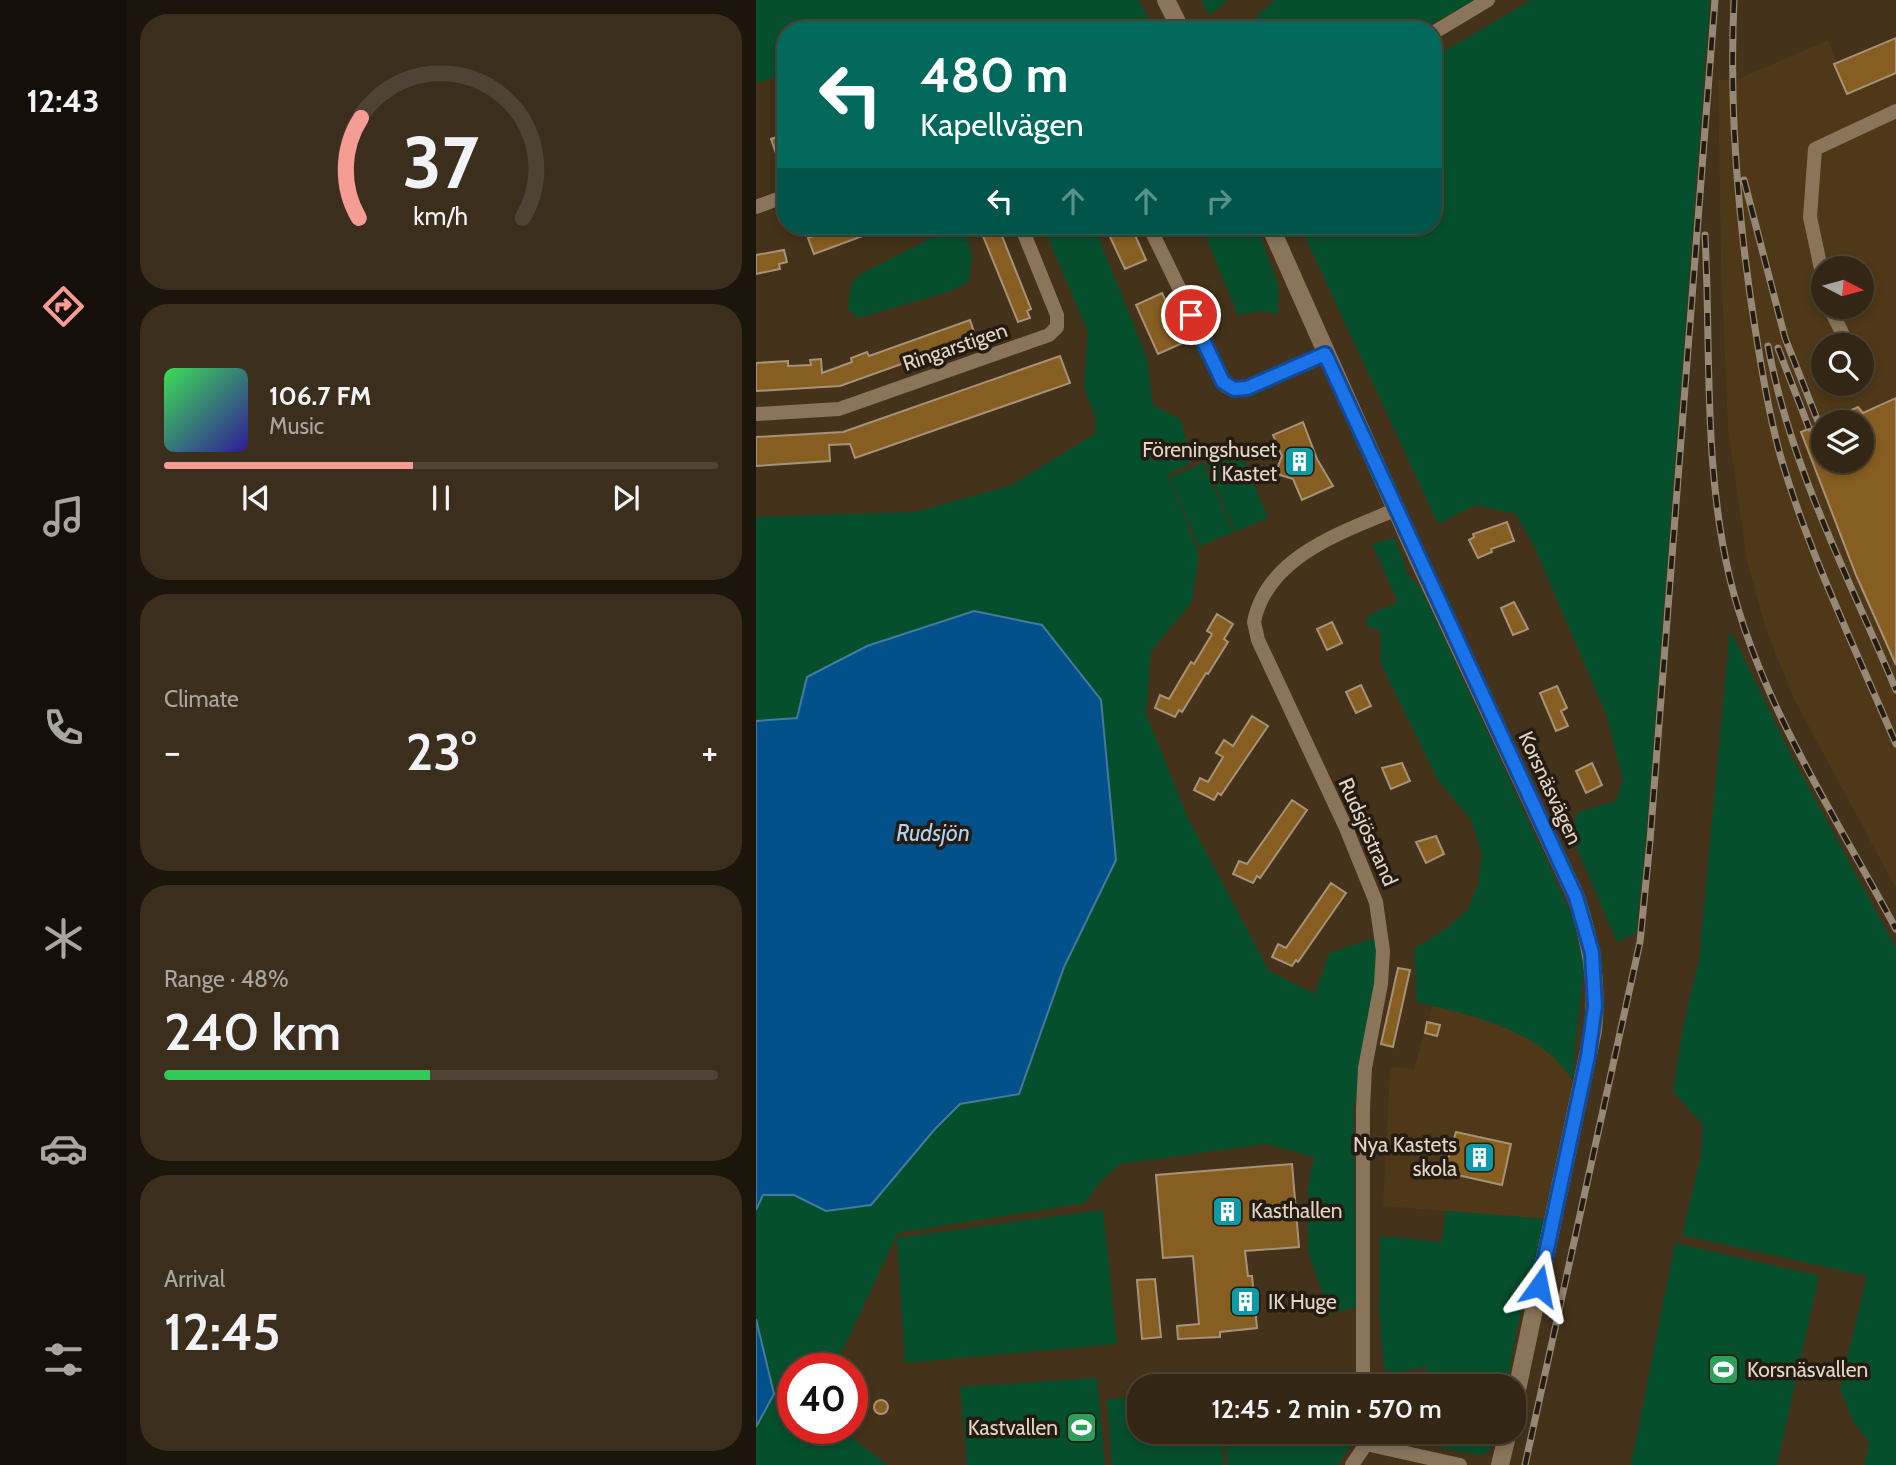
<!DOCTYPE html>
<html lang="en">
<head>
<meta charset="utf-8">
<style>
	body { margin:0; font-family:Cabin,sans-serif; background:#3b2e1d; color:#f1f3f6; height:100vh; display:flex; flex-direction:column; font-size:26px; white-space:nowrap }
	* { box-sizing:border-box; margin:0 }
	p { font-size:23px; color:#a9a5a0 }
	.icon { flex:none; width:38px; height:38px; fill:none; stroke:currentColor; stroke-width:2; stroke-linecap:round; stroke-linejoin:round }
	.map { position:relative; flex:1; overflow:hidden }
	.drawer { display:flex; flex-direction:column; gap:14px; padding:14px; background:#1c150b; width:630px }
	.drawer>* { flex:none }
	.banner { position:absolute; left:21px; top:21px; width:665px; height:214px; border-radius:28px; box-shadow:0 4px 10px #0003,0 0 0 2px #4e4334; background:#00695c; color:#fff; overflow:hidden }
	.needle { width:46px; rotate:96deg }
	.tools { position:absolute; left:1055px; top:256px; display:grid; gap:14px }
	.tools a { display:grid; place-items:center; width:63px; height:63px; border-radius:50%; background:#332614; box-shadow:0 4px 10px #0003,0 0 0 2px #4e4334; font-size:35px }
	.speed { position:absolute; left:21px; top:1353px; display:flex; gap:14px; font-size:35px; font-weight:700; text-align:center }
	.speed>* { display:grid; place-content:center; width:91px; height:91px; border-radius:50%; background:#332614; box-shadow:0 4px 10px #0003,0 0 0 2px #4e4334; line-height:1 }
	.speed .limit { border:10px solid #d22; background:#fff; color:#111 }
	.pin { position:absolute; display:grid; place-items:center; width:60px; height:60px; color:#fff; margin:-30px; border:4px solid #fff; border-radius:50%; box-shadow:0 2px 7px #0007 }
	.me { position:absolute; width:77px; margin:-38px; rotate:12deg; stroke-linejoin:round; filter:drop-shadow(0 0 5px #0008) }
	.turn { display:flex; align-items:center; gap:24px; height:147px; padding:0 28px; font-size:32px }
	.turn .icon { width:91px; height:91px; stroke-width:2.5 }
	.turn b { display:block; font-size:49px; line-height:60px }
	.lanes { display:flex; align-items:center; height:66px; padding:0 28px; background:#0003; justify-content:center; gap:35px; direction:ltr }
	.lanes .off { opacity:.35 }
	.big { font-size:52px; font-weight:600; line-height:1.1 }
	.drawer .card { flex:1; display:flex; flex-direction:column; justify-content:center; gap:10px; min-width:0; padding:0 24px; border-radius:28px; background:#3b2e1d }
	.drawer .dial { align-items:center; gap:0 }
	.dial svg { height:182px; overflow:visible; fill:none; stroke:#4e4334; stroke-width:7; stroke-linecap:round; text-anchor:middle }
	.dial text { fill:#f1f3f6; stroke:none }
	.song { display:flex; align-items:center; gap:21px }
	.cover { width:84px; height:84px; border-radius:10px; background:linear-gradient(135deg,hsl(130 70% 55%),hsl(250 70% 35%)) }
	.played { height:7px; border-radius:4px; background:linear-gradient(90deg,#f59c95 45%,#4e4334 45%) }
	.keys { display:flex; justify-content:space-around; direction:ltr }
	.heat { display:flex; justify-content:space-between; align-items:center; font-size:38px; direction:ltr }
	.charge { height:10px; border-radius:5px; background:linear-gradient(90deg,#34c759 48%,#4e4334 0) }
	.trip { position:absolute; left:371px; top:1374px; width:399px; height:70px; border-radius:28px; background:#332614; box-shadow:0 4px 10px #0003,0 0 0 2px #4e4334; font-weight:600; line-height:70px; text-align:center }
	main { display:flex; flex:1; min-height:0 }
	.tab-bar { display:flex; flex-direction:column; width:126px; justify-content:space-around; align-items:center; background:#140f08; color:#a9a5a0 }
	.tab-bar .icon { width:49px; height:49px }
	.tab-bar .selected { color:#f59c95 }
	.tab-bar b { font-size:32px; color:#f1f3f6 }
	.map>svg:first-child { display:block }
</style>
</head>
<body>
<main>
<nav class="tab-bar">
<b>12:43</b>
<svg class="icon selected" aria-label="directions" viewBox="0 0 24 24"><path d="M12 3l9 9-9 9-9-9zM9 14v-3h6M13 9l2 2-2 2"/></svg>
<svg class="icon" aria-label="music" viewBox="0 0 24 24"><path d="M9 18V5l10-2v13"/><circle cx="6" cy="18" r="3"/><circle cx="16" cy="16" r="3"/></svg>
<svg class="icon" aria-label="phone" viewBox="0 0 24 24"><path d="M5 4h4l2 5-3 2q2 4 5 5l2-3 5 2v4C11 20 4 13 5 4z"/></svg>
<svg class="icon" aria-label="climate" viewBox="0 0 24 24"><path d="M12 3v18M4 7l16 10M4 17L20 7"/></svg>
<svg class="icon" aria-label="car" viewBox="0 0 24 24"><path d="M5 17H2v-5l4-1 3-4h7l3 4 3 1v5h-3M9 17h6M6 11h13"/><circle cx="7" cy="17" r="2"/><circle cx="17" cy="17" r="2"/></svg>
<svg class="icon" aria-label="filters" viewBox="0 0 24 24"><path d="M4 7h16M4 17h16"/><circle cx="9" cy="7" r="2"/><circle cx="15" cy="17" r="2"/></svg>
</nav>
<section class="drawer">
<div class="card dial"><svg viewBox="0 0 100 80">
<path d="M14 69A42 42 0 1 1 86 69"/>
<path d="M14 69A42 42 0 0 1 15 25" stroke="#f59c95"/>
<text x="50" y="56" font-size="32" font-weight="700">37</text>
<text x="50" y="72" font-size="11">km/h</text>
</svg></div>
<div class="card">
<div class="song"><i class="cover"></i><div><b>106.7 FM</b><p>Music</p></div></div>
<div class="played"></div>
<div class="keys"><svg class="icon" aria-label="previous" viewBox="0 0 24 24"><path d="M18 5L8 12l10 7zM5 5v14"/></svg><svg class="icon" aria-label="pause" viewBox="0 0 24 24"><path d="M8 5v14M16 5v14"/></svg><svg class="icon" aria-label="next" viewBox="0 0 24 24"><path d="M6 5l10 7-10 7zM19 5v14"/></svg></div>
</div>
<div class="card"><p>Climate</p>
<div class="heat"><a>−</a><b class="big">23°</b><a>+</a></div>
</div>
<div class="card"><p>Range · 48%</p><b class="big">240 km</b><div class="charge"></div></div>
<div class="card"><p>Arrival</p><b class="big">12:45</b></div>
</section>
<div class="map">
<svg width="1140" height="1465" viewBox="0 0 1140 1465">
	<rect width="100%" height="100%" fill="#44321a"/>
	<!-- built -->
	<path fill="#4e3818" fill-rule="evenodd" d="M 1140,37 L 1140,888 L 1040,703 L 1010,630 L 991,561 L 972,428 L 965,266 L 962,80 L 982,79 L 1072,40 L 1081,62 ZM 1068,268 L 1106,268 L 1106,306 L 1068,306 ZM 1068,345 L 1106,345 L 1106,383 L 1068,383 ZM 1068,422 L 1106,422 L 1106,460 L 1068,460 Z
		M 676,1006 L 702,1010 L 771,1036 L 806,1063 L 816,1080 L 818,1093 L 791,1219 L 627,1206 L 634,1067 L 658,1069 Z"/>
	<!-- green -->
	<path fill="#064f2d" d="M 0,0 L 383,0 L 399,30 L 30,30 L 30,74 L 0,83 Z
		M 445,0 L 472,0 L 453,15 Z
		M 519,0 L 719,0 L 665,30 L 485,30 Z
		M 775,0 L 954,0 L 891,826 L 880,933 L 861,942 L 813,830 L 823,812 L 860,801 L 867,780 L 850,714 L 778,546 L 760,514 L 720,505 L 682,524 L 544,226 L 677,226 L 677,58 Z
		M 287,226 L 338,226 L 391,358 L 397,405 L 425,420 L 435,463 L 412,475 L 443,554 L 436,602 L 395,651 L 390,714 L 432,818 L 513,971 L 559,994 L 573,953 L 624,936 L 623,976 L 598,1107 L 600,1307 L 574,1314 L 552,1252 L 552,1186 L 558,1157 L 510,1144 L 364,1164 L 343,1183 L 329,1203 L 142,1233 L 78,1368 L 37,1368 L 37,1428 L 91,1428 L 97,1439 L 132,1465 L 0,1465 L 0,1427 L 18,1394 L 0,1319 L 0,1210 L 7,1195 L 38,1195 L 70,1211 L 179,1129 L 204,1104 L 263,1094 L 308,967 L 360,860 L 217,611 L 111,646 L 51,677 L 41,718 L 0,721 L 0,517 L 160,512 L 256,485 L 340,433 L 339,417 L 328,387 L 332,332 Z
		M 420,226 L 501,226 L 523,288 L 522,314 L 507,311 L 482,315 L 449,235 Z
		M 199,230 L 211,237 L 216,258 L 213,282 L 192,292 L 102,318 L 92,309 L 95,284 L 103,275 L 179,236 Z
		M 483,449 L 512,518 L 479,532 L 450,463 Z
		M 447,463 L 477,532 L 443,547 L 414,478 Z
		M 639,538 L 652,575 L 664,587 L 673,605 L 816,916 L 828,966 L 816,1080 C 787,1030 714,1015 661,1002 L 658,949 L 690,929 L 712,909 L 722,885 L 726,854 L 715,820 L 682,780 L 625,664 L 624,631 L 611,626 L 611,616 L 642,602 L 616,544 Z
		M 974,630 L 1033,751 L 1140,948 L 1140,1465 L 1108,1465 L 1113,1442 L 1097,1421 L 1084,1389 L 1111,1276 L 926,1235 L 945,1156 L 947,1125 L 917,1091 L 927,1027 L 943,960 Z
		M 347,1210 L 361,1344 L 149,1363 L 141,1238 Z
		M 689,1211 L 791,1219 L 760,1332 L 751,1386 L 671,1386 L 673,1376 L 670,1367 L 637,1373 L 628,1368 L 623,1310 L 624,1236 L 686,1242 Z
		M 919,1243 L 1063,1276 L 1021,1465 L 875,1465 Z
		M 341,1378 L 349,1465 L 211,1465 L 204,1387 Z
		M 383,1397 L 383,1432 L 465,1432 L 467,1465 L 356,1465 L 351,1399 Z
		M 559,1432 L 596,1432 L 595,1445 L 582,1465 L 471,1465 L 470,1447 Z
		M 632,1432 L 743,1432 L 733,1452 L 722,1455 L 639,1438 Z"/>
	<!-- water -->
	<path fill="#02518b" stroke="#45799d" stroke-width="2" d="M 218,611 L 286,625 L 345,700 L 360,860 L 308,967 L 263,1094 L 204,1104 L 179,1129 L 115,1205 L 70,1211 L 38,1195 L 7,1195 L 0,1210 L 0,721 L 41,718 L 51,677 L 111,646 Z
		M 0,1319 L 18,1394 L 0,1427 Z"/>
	<!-- building -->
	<path fill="#875e21" stroke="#a89277" stroke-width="2" d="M 1140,38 L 1140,73 L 1091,94 L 1078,64 Z
		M 30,134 L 30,153 L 21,156 L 15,139 Z
		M 84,226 L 131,226 L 131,227 L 58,254 L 52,238 Z
		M 223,226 L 242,226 L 275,309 L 271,311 L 274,318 L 262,322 Z
		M 349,226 L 375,226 L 390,260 L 369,269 Z
		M 28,250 L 31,262 L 23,264 L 24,269 L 0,274 L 0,255 Z
		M 406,293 L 429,342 L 402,354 L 380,305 Z
		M 214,320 L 218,332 L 211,335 L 213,340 L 84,386 L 0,391 L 0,363 L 32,361 L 32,366 L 55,365 L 54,360 L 65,359 L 66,373 L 96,362 L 95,358 L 111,352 L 113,356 Z
		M 304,356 L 314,383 L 99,458 L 94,444 L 73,445 L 74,461 L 0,466 L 0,437 L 87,432 Z
		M 1140,398 L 1140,665 L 1100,575 L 1045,432 L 1068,422 L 1068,460 L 1106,460 L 1106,422 L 1069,422 L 1102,407 L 1107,413 Z
		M 547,422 L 561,459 L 577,486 L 546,500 L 537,479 L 524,475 L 521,469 L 526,456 L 517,435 Z
		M 751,522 L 758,541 L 735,549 L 736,552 L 722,558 L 713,540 L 718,537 L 717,534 Z
		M 758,602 L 772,629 L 757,635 L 745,608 Z
		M 461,614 L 477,624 L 468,639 L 472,642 L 452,674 L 450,673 L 426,712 L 423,710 L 419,717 L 399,708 L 404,695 L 413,699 L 435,662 L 438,664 L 456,634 L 451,631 Z
		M 576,622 L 586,643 L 571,650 L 561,629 Z
		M 605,685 L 615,706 L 600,713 L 590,692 Z
		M 801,686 L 811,708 L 805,711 L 812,726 L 800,731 L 784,693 Z
		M 496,716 L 512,726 L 465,795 L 462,793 L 458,800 L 438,790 L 444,778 L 452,782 L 467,757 L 460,753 L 468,740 L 477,746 Z
		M 646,763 L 654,781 L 635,789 L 626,768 Z
		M 836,763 L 846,785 L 830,793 L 820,771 Z
		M 536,800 L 551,810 L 504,878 L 501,876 L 497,883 L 477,874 L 483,861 L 491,864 Z
		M 680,836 L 688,854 L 670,863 L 660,842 Z
		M 575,883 L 590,893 L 542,962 L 540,960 L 536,966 L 516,957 L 522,944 L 530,948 Z
		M 642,968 L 654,970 L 637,1047 L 625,1044 Z
		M 671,1022 L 684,1025 L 681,1036 L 669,1033 Z
		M 700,1132 L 755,1144 L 746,1185 L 688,1172 Z
		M 536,1164 L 543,1247 L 489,1251 L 492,1276 L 496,1276 L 501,1328 L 464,1332 L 464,1337 L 422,1339 L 421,1326 L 443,1324 L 437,1256 L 407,1258 L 400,1175 Z
		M 399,1279 L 405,1337 L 386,1339 L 381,1280 Z
		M118 1407a7 7 0 1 1 14 0a7 7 0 1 1-14 0Z"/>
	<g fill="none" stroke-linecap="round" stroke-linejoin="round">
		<!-- street -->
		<path stroke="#8a755b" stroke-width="14" d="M 677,33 L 732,0
			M 0,207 L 30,196
			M 393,226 L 471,387 L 491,388 L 569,354
			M 1068,283 L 1054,217 L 1059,149 L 1140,111
			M 1073,306 L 1092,345
			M 1106,374 L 1107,375
			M 0,414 L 83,409 L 293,335 L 301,327 L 301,315 L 265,226
			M 607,1386 L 607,1108 L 609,1068 L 625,984 L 627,951 L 620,902 L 590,828 L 502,640 L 498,622 C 511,556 587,532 641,509
			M 610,1444 L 704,1465
			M 596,1465 L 610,1444"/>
		<!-- secondary -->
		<path stroke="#8a755b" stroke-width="18" d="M 410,0 L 425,30
			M 514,226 L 663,561 L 820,897 C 835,943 842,982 837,1031 L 758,1404
			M 744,1465 L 752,1432"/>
		<defs>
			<path id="rail" d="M 978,0 C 973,110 982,220 999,328 C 1006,371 1013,415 1025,458 C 1054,556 1100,650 1140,744
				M 988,180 L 1029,338 L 1063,424
				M 949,235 C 955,349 947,467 974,579 C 1004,703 1080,817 1140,929
				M 1012,346 C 1034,466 1093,578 1140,690
				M 1022,348 L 1053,428
				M 769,1465 L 884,942 L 894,841 L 959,0"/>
		</defs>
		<!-- rail casing -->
		<use href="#rail" stroke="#978875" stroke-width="7"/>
		<!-- rail -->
		<use href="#rail" stroke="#241c11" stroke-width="4.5" stroke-dasharray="13" stroke-linecap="butt"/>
	</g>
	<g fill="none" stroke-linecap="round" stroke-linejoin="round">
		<defs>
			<path id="route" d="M 435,315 L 467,382 L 478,389 L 491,388 L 569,354 L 820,897 L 836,953 L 839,1006 L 832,1056 L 783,1286"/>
		</defs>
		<!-- route casing -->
		<use href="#route" stroke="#114b97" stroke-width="18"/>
		<!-- route -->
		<use href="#route" stroke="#1a73e8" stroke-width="12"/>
	</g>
	<!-- icons -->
	<defs>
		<symbol id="building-square" viewBox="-11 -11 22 22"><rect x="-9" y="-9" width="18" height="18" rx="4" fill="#0f9aa8" stroke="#241c11"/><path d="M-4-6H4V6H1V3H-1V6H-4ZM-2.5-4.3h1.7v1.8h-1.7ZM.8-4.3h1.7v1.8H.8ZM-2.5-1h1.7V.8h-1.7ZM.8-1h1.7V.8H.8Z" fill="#fff"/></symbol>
		<symbol id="stadium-square" viewBox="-11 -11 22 22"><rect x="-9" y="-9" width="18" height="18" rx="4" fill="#2e9e5b" stroke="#241c11"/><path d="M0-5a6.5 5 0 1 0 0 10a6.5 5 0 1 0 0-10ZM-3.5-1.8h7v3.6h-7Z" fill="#fff"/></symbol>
	</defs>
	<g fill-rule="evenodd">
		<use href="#building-square" x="526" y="444" width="35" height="35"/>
		<use href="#building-square" x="706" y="1140" width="35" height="35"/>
		<use href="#building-square" x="454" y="1194" width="35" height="35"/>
		<use href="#building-square" x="472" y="1284" width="35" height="35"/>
		<use href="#stadium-square" x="950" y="1352" width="35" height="35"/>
		<use href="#stadium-square" x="308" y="1410" width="35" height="35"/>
	</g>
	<g text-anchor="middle" stroke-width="7" stroke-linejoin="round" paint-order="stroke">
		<!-- street labels -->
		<g font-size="21" fill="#e1d5c7" stroke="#241c11">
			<text transform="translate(199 347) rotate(-19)" y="7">Ringarstigen</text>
			<text transform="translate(794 788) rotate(65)" y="7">Korsnäsvägen</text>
			<text transform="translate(612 832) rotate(66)" y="7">Rudsjöstrand</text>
		</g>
		<!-- poi labels -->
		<g font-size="21" fill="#e1d5c7" stroke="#241c11" text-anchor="end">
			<text x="521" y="457">Föreningshuset<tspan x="521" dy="24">i Kastet</tspan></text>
			<text x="701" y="1152">Nya Kastets<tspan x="701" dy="24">skola</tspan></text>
			<text x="495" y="1218" text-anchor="start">Kasthallen</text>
			<text x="512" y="1309" text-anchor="start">IK Huge</text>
			<text x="991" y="1377" text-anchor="start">Korsnäsvallen</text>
			<text x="302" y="1435">Kastvallen</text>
		</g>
		<!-- water labels -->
		<g font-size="23" font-style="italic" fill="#b1d2f3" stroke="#241c11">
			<text x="177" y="841">Rudsjön</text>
		</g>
	</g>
</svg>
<div class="tools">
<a><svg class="needle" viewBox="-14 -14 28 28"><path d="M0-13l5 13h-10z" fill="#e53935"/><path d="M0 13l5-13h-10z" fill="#a9a5a0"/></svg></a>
<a><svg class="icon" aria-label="search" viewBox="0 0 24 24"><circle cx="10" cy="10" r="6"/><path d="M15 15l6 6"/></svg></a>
<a><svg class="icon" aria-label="layers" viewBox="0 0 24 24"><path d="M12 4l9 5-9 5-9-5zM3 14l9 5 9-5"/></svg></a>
</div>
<div class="speed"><div class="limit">40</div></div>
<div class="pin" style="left:435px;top:315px;background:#d93025"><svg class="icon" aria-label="arrive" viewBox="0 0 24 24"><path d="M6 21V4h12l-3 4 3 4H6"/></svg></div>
<svg class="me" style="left:783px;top:1286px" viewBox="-20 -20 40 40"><path d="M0-17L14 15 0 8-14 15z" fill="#1a73e8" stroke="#fff" stroke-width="4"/></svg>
<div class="trip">12:45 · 2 min · 570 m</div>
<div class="banner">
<div class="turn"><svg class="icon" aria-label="left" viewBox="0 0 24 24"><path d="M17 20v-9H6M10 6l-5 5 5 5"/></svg><div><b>480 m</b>Kapellvägen</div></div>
<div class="lanes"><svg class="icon" aria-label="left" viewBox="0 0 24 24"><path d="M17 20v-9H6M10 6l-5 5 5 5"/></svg><svg class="icon off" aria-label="ahead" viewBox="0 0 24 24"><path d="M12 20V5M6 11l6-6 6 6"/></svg><svg class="icon off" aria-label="ahead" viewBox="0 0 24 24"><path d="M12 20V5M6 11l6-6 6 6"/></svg><svg class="icon off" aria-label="right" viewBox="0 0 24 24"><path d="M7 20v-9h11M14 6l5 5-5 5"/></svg></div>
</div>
</div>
</main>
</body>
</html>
